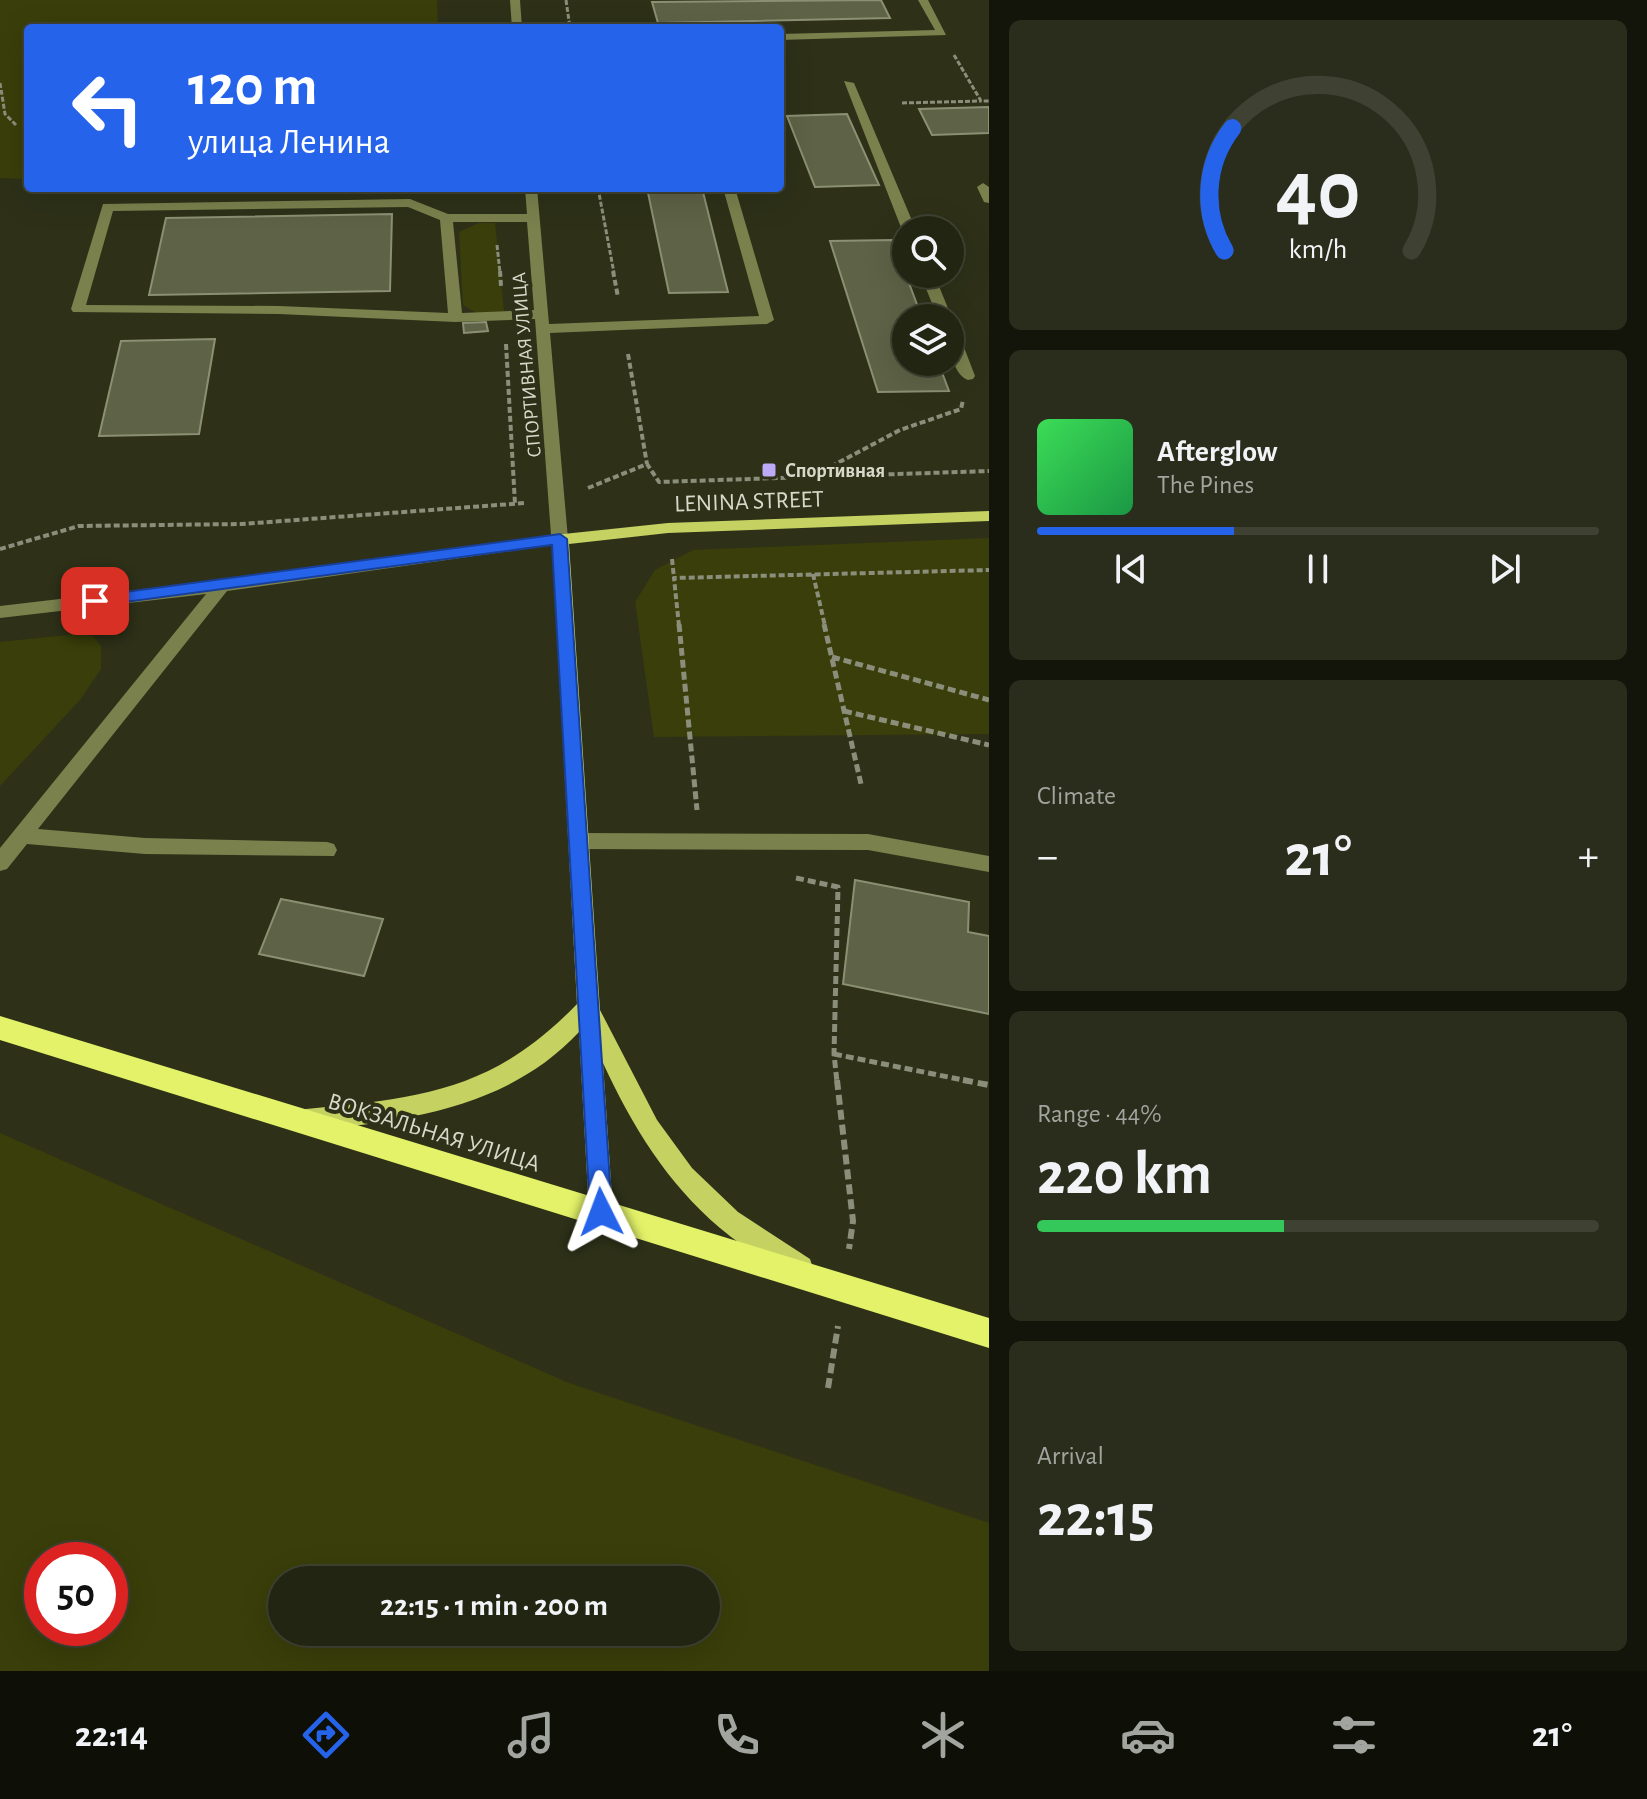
<!DOCTYPE html>
<html lang="en">
<head>
<meta charset="utf-8">
<style>
	body { margin:0; font-family:"Alegreya Sans",sans-serif; background:#2a2d1b; color:#f1f3f6; height:100vh; display:flex; flex-direction:column; font-size:30px; white-space:nowrap }
	* { box-sizing:border-box; margin:0 }
	p { font-size:26px; color:#a2a59f }
	.icon { flex:none; width:44px; height:44px; fill:none; stroke:currentColor; stroke-width:2; stroke-linecap:round; stroke-linejoin:round }
	.map { position:relative; flex:1; overflow:hidden }
	.panel { display:flex; flex-direction:column; gap:20px; padding:20px; background:#13140a; width:658px }
	.panel>* { flex:none }
	.guide { position:absolute; left:24px; top:24px; width:760px; height:168px; border-radius:8px; box-shadow:0 8px 32px #0002,0 0 0 2px #3f4232; background:#2563eb; color:#fff; overflow:hidden }
	.buttons { position:absolute; left:892px; top:216px; display:grid; gap:16px }
	.buttons a { display:grid; place-items:center; width:72px; height:72px; border-radius:50%; background:#222512; box-shadow:0 8px 32px #0002,0 0 0 2px #3f4232; font-size:40px }
	.speed { position:absolute; left:24px; top:1542px; display:flex; gap:16px; font-size:40px; font-weight:700; text-align:center }
	.speed>* { display:grid; place-content:center; width:104px; height:104px; border-radius:50%; background:#222512; box-shadow:0 8px 32px #0002,0 0 0 2px #3f4232; line-height:1 }
	.speed .limit { border:12px solid #d22; background:#fff; color:#111 }
	.pin { position:absolute; display:grid; place-items:center; width:68px; height:68px; color:#fff; margin:-34px; border-radius:16px; box-shadow:0 4px 12px #0006 }
	.me { position:absolute; width:88px; margin:-44px; rotate:357deg; stroke-linejoin:round; filter:drop-shadow(0 0 6px #0008) }
	.turn { display:flex; align-items:center; gap:28px; height:168px; padding:0 32px; font-size:36px }
	.turn .icon { width:104px; height:104px; stroke-width:2.5 }
	.turn b { display:block; font-size:56px; line-height:68px }
	.big { font-size:60px; font-weight:700; line-height:1.1 }
	.panel .card { flex:1; display:flex; flex-direction:column; justify-content:center; gap:12px; min-width:0; padding:0 28px; border-radius:12px; background:#2a2d1b }
	.panel .dial { align-items:center; gap:0 }
	.dial svg { height:208px; overflow:visible; fill:none; stroke:#3f4232; stroke-width:7; stroke-linecap:round; text-anchor:middle }
	.dial text { fill:#f1f3f6; stroke:none }
	.song { display:flex; align-items:center; gap:24px }
	.cover { width:96px; height:96px; border-radius:12px; background:linear-gradient(135deg,hsl(130 70% 55%),hsl(140 70% 35%)) }
	.played { height:8px; border-radius:4px; background:linear-gradient(90deg,#2563eb 35%,#3f4232 35%) }
	.keys { display:flex; justify-content:space-around; direction:ltr }
	.heat { display:flex; justify-content:space-between; align-items:center; font-size:44px; direction:ltr }
	.charge { height:12px; border-radius:6px; background:linear-gradient(90deg,#34c759 44%,#3f4232 0) }
	.trip { position:absolute; left:268px; top:1566px; width:452px; height:80px; border-radius:40px; background:#222512; box-shadow:0 8px 32px #0002,0 0 0 2px #3f4232; font-weight:700; line-height:80px; text-align:center }
	.menu { display:flex; height:128px; justify-content:space-around; align-items:center; background:#0e0f07; color:#a2a59f }
	.menu .icon { width:56px; height:56px }
	.menu .on { color:#2563eb }
	.menu b { font-size:36px; color:#f1f3f6 }
	main { display:flex; flex:1; min-height:0 }
	.map>svg:first-child { display:block }
</style>
</head>
<body>
<main>
<div class="map">
<svg width="989" height="1671" viewBox="0 0 989 1671">
	<rect width="100%" height="100%" fill="#2e3118"/>
	<!-- green -->
	<path fill="#393e0a" fill-rule="evenodd" d="M 0,0 L 437,0 L 438,28 L 28,28 L 28,179 L 0,178 Z
		M 479,223 L 495,223 L 504,311 L 477,313 L 463,305 L 459,232 Z
		M 989,538 L 989,734 L 654,737 L 635,602 L 655,570 L 693,550 Z
		M 77,634 L 93,636 L 101,646 L 101,669 L 80,700 L 0,786 L 0,642 Z
		M 0,1133 L 569,1383 L 989,1523 L 989,1671 L 0,1671 ZM 42,1560 L 110,1560 L 110,1628 L 42,1628 ZM 282,1580 L 706,1580 L 706,1632 L 282,1632 Z"/>
	<!-- building -->
	<path fill="#5e6246" stroke="#8c9073" stroke-width="2" d="M 881,0 L 890,18 L 658,23 L 652,2 Z
		M 989,107 L 989,133 L 932,135 L 919,109 Z
		M 847,114 L 879,185 L 815,187 L 787,116 Z
		M 647,188 L 702,188 L 728,292 L 669,293 Z
		M 392,214 L 390,291 L 149,295 L 166,218 Z
		M 893,240 L 922,318 L 906,318 L 906,362 L 938,362 L 949,391 L 878,392 L 830,241 Z
		M 486,322 L 488,331 L 464,333 L 463,323 Z
		M 215,339 L 199,434 L 99,436 L 121,341 Z
		M 855,880 L 969,902 L 968,932 L 989,936 L 989,1014 L 843,984 Z
		M 281,899 L 383,919 L 364,976 L 259,954 Z"/>
	<g fill="none" stroke-linecap="round" stroke-linejoin="round">
		<!-- path-far3 -->
		<path stroke="#8b8e7a" stroke-width="3" stroke-dasharray="5 2" stroke-linecap="butt" d="M 566,0 L 570,28
			M 954,55 L 981,101 L 989,101
			M 0,83 L 5,114 L 16,125
			M 902,103 L 981,101
			M 598,188 L 614,273
			M 497,245 L 500,273"/>
		<!-- path-far2 -->
		<path stroke="#8b8e7a" stroke-width="4" stroke-dasharray="6 3" stroke-linecap="butt" d="M 500,271 L 501,286
			M 613,271 L 618,297
			M 506,344 L 515,504
			M 628,354 L 647,464
			M 815,475 L 900,430 L 961,409 L 963,400
			M 588,488 L 647,464 L 659,482 L 989,471
			M 0,549 L 79,526 L 242,524 L 525,503
			M 672,559 L 674,578
			M 813,574 L 825,626
			M 679,626 L 674,578 L 989,570"/>
		<!-- path-far1 -->
		<path stroke="#8b8e7a" stroke-width="5" stroke-dasharray="8 4" stroke-linecap="butt" d="M 679,624 L 697,810
			M 824,624 L 861,784
			M 832,657 L 989,700
			M 844,711 L 989,745
			M 796,878 L 838,887 L 834,1054 L 837,1082
			M 834,1054 L 973,1082"/>
		<!-- path -->
		<path stroke="#8b8e7a" stroke-width="6" stroke-dasharray="10 5" stroke-linecap="butt" d="M 837,1080 L 853,1221 L 849,1249
			M 963,1080 L 989,1085
			M 828,1388 L 838,1326"/>
		<!-- minor -->
		<path fill="#7a814d" fill-rule="evenodd" d="M 510,0 L 520,0 L 522,28 L 512,28 Z
			M 918,0 L 928,0 L 946,35 L 780,40 L 780,34 L 935,30 Z
			M 844,81 L 854,83 L 916,230 L 906,230 L 906,233 L 902,230 Z
			M 983,183 L 989,187 L 989,203 L 984,202 L 977,187 Z
			M 525,188 L 537,188 L 549,324 L 759,316 L 723,188 L 735,188 L 774,320 L 767,324 L 550,333 L 568,539 L 566,543 L 227,591 L 38,829 L 145,838 L 327,842 L 334,844 L 337,850 L 334,856 L 145,854 L 27,844 L 7,869 L 0,871 L 0,848 L 206,594 L 0,618 L 0,606 L 222,580 L 551,535 L 535,319 L 455,322 L 279,314 L 73,312 L 71,309 L 103,204 L 410,199 L 448,214 L 527,214 ZM 408,207 L 440,220 L 448,313 L 279,306 L 86,305 L 113,211 ZM 453,222 L 527,222 L 534,310 L 462,313 Z
			M 920,274 L 934,274 L 952,318 L 950,321 L 950,318 L 938,318 Z
			M 950,325 L 957,329 L 975,376 L 973,379 L 968,380 C 950,373 950,342 950,325 Z
			M 578,833 L 868,834 L 989,856 L 989,872 L 868,850 L 578,849 L 571,847 L 568,841 L 571,835 Z"/>
		<!-- major -->
		<path fill="#c5d262" fill-rule="evenodd" d="M 989,511 L 989,521 L 668,533 L 569,544 L 600,1010 L 657,1120 L 692,1168 L 738,1212 L 810,1259 L 813,1268 L 810,1277 L 801,1280 L 792,1277 C 768,1261 742,1247 720,1228 C 667,1183 632,1126 603,1063 L 613,1212 L 610,1220 L 601,1224 L 592,1220 L 589,1212 L 579,1032 C 507,1109 405,1121 306,1131 L 298,1128 L 294,1120 L 298,1112 L 306,1109 C 421,1098 493,1091 577,1004 L 552,539 L 554,535 L 668,523 Z"/>
		<!-- highway -->
		<path fill="#e3f268" fill-rule="evenodd" d="M 0,1016 L 989,1318 L 989,1348 L 0,1040 Z"/>
	</g>
	<!-- route -->
	<path fill="#2563eb" stroke="#184099" stroke-width="2" d="M 560,534 L 567,539 L 612,1212 L 609,1220 L 601,1223 L 593,1220 L 590,1212 L 552,545 L 95,606 L 87,601 L 95,596 Z"/>
	<!-- markers -->
	<rect fill="#bcaaf6" stroke="#2e3118" stroke-width="3" x="761" y="462" width="16" height="16" rx="4"/>
	<g text-anchor="middle" stroke-width="8" stroke-linejoin="round" paint-order="stroke">
		<!-- far-street labels -->
		<g font-size="20" fill="#d7daca" stroke="#2e3118">
			<text transform="translate(526 365) rotate(-95)" y="7">СПОРТИВНАЯ УЛИЦА</text>
		</g>
		<!-- far-poi labels -->
		<g font-size="20" font-weight="bold" fill="#d7daca" stroke="#2e3118" text-anchor="start">
			<text x="785" y="477">Спортивная</text>
		</g>
		<!-- street labels -->
		<g font-size="24" fill="#d7daca" stroke="#2e3118">
			<text transform="translate(749 501) rotate(-2)" y="8">LENINA STREET</text>
			<text transform="translate(434 1132) rotate(17)" y="8">ВОКЗАЛЬНАЯ УЛИЦА</text>
		</g>
	</g>
</svg>
<div class="buttons">
<a><svg class="icon" aria-label="search" viewBox="0 0 24 24"><circle cx="10" cy="10" r="6"/><path d="M15 15l6 6"/></svg></a>
<a><svg class="icon" aria-label="layers" viewBox="0 0 24 24"><path d="M12 4l9 5-9 5-9-5zM3 14l9 5 9-5"/></svg></a>
</div>
<div class="speed"><div class="limit">50</div></div>
<div class="pin" style="left:95px;top:601px;background:#d93025"><svg class="icon" aria-label="arrive" viewBox="0 0 24 24"><path d="M6 21V4h12l-3 4 3 4H6"/></svg></div>
<svg class="me" style="left:601px;top:1212px" viewBox="-20 -20 40 40"><path d="M0-17L14 15 0 8-14 15z" fill="#2563eb" stroke="#fff" stroke-width="4"/></svg>
<div class="trip">22:15 · 1 min · 200 m</div>
<div class="guide">
<div class="turn"><svg class="icon" aria-label="left" viewBox="0 0 24 24"><path d="M17 20v-9H6M10 6l-5 5 5 5"/></svg><div><b>120 m</b>улица Ленина</div></div>
</div>
</div>
<section class="panel">
<div class="card dial"><svg viewBox="0 0 100 80">
<path d="M14 69A42 42 0 1 1 86 69"/>
<path d="M14 69A42 42 0 0 1 17 22" stroke="#2563eb"/>
<text x="50" y="56" font-size="32" font-weight="700">40</text>
<text x="50" y="72" font-size="11">km/h</text>
</svg></div>
<div class="card">
<div class="song"><i class="cover"></i><div><b>Afterglow</b><p>The Pines</p></div></div>
<div class="played"></div>
<div class="keys"><svg class="icon" aria-label="previous" viewBox="0 0 24 24"><path d="M18 5L8 12l10 7zM5 5v14"/></svg><svg class="icon" aria-label="pause" viewBox="0 0 24 24"><path d="M8 5v14M16 5v14"/></svg><svg class="icon" aria-label="next" viewBox="0 0 24 24"><path d="M6 5l10 7-10 7zM19 5v14"/></svg></div>
</div>
<div class="card"><p>Climate</p>
<div class="heat"><a>−</a><b class="big">21°</b><a>+</a></div>
</div>
<div class="card"><p>Range · 44%</p><b class="big">220 km</b><div class="charge"></div></div>
<div class="card"><p>Arrival</p><b class="big">22:15</b></div>
</section>
</main>
<nav class="menu">
<b>22:14</b>
<svg class="icon on" aria-label="directions" viewBox="0 0 24 24"><path d="M12 3l9 9-9 9-9-9zM9 14v-3h6M13 9l2 2-2 2"/></svg>
<svg class="icon" aria-label="music" viewBox="0 0 24 24"><path d="M9 18V5l10-2v13"/><circle cx="6" cy="18" r="3"/><circle cx="16" cy="16" r="3"/></svg>
<svg class="icon" aria-label="phone" viewBox="0 0 24 24"><path d="M5 4h4l2 5-3 2q2 4 5 5l2-3 5 2v4C11 20 4 13 5 4z"/></svg>
<svg class="icon" aria-label="climate" viewBox="0 0 24 24"><path d="M12 3v18M4 7l16 10M4 17L20 7"/></svg>
<svg class="icon" aria-label="car" viewBox="0 0 24 24"><path d="M5 17H2v-5l4-1 3-4h7l3 4 3 1v5h-3M9 17h6M6 11h13"/><circle cx="7" cy="17" r="2"/><circle cx="17" cy="17" r="2"/></svg>
<svg class="icon" aria-label="filters" viewBox="0 0 24 24"><path d="M4 7h16M4 17h16"/><circle cx="9" cy="7" r="2"/><circle cx="15" cy="17" r="2"/></svg>
<b>21°</b>
</nav>
</body>
</html>
